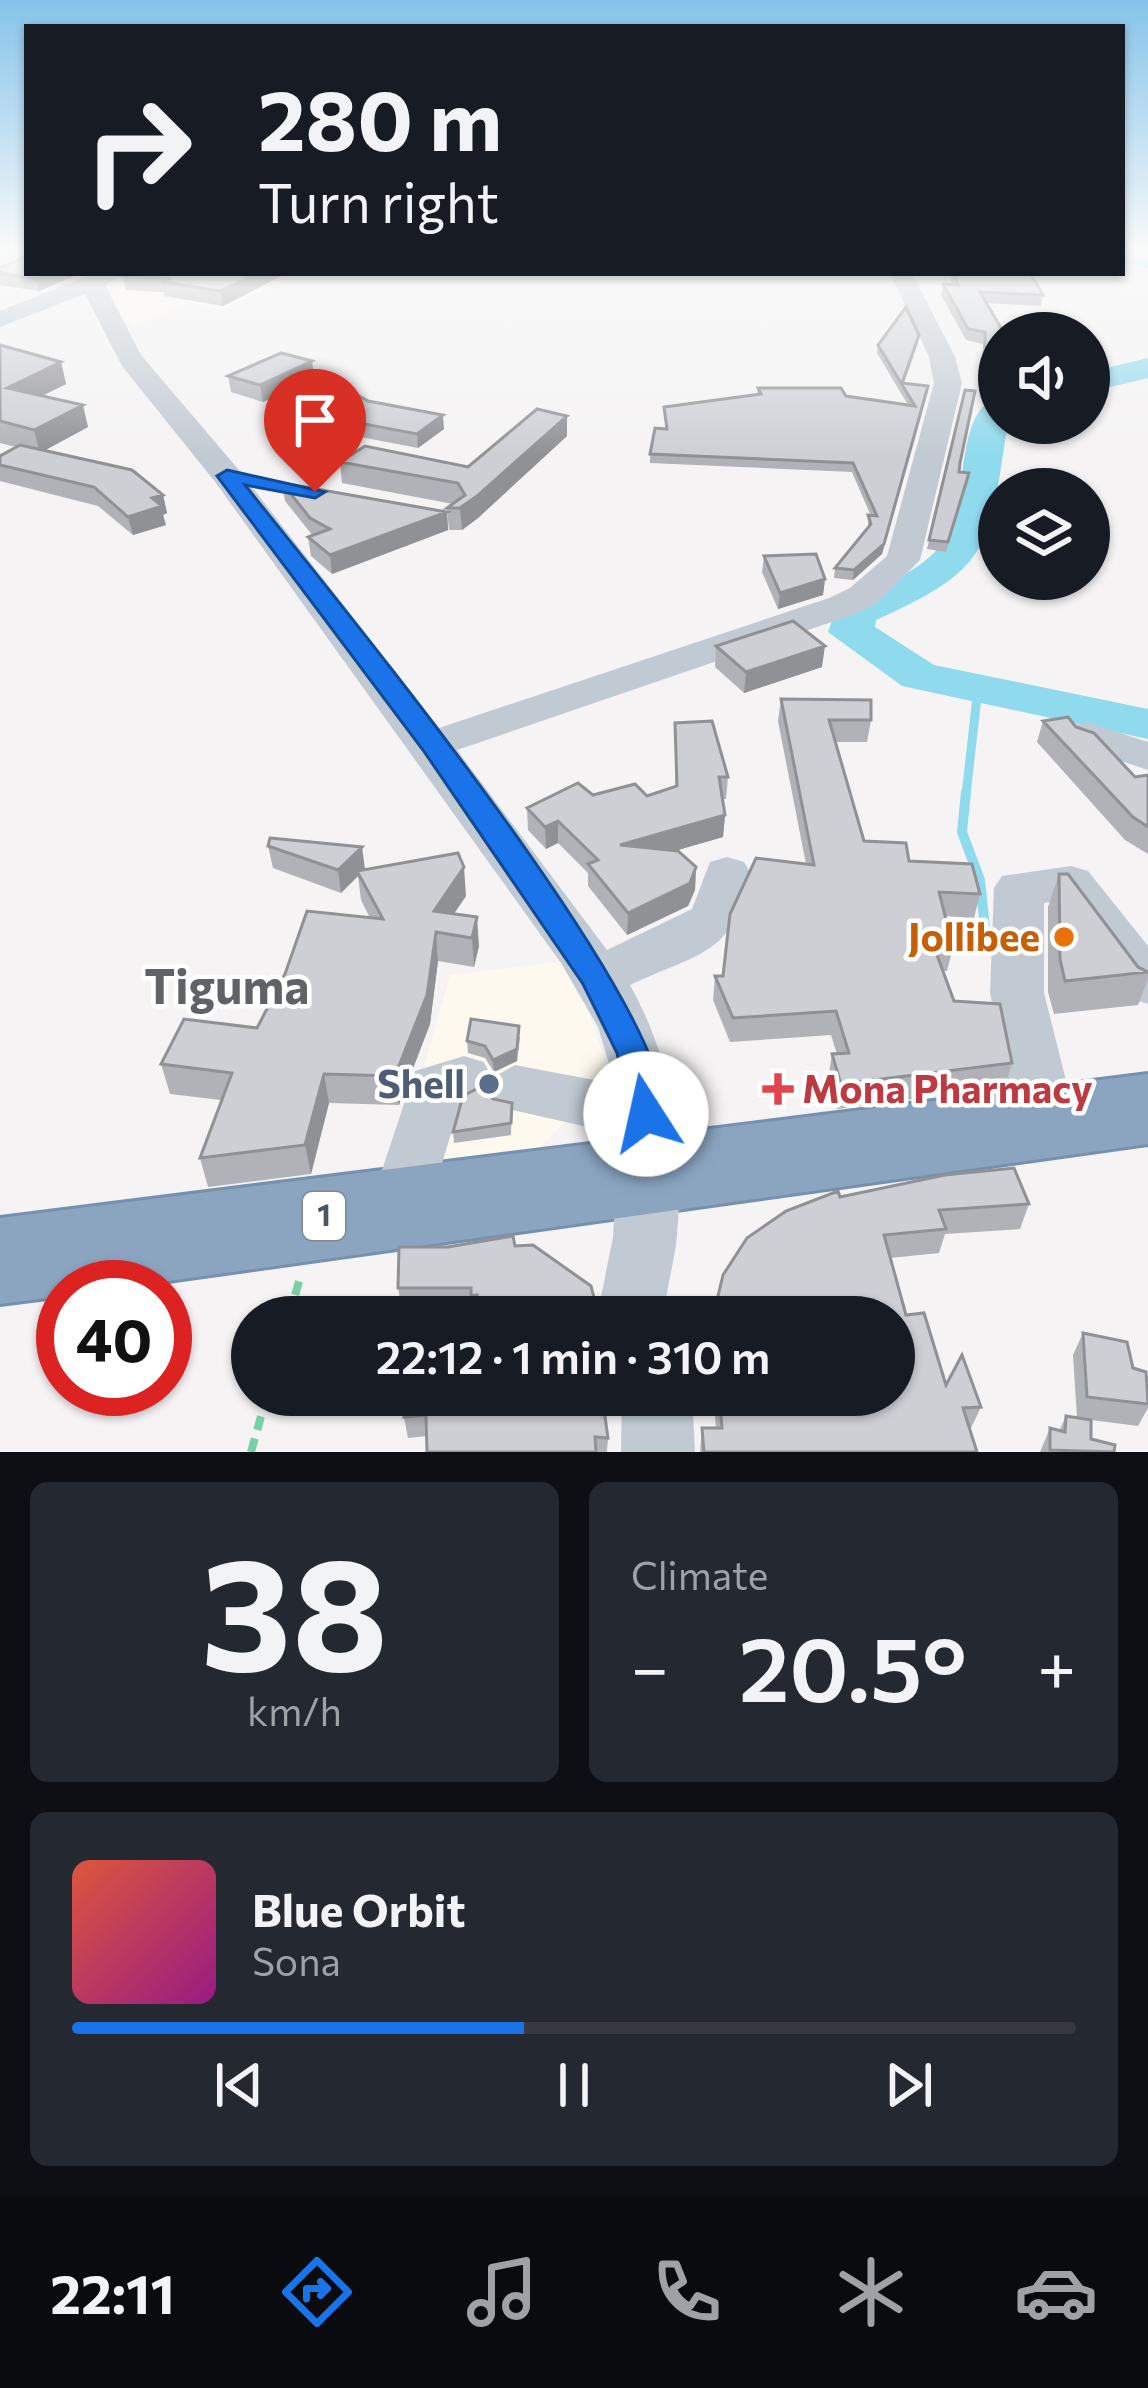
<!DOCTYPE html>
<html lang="en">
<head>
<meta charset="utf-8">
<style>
	body { margin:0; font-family:Commissioner,sans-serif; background:#242831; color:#f1f3f6; height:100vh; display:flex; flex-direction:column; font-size:45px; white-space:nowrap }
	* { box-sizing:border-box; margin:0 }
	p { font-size:39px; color:#9ea1a6 }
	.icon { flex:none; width:66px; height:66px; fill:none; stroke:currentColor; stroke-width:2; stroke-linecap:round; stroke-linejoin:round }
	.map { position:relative; height:1452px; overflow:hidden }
	.panel { display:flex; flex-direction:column; gap:30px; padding:30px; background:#0d0f14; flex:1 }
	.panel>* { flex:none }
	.guide { position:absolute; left:24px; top:24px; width:1101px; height:252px; border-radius:0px; box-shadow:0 3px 9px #0004; background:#171b24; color:#f1f3f6; overflow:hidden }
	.fabs { position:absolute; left:978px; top:312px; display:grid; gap:24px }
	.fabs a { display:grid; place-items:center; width:132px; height:132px; border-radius:50%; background:#171b24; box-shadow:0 3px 9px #0004; font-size:60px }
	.speed { position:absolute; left:36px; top:1260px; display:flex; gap:24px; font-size:60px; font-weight:700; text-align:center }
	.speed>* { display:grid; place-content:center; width:156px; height:156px; border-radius:50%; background:#171b24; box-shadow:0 3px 9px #0004; line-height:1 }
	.speed .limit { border:18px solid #d22; background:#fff; color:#111 }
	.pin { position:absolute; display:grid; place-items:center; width:102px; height:102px; color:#fff; margin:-123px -51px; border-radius:50% 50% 50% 0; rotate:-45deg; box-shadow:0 0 12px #0007 }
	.pin .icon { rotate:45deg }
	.me { position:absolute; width:132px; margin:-66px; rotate:350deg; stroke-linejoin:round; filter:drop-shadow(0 0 9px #0008) }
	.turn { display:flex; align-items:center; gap:42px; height:252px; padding:0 36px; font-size:54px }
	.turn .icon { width:156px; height:156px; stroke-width:2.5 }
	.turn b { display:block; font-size:84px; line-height:102px }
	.big { font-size:90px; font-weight:600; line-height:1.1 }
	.panel .card { flex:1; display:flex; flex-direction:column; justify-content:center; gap:18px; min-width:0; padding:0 42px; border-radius:18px; background:#242831 }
	.panel .dial { align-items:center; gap:0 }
	.dial b { font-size:156px; line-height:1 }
	.song { display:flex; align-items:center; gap:36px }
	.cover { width:144px; height:144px; border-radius:18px; background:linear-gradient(135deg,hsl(10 70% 55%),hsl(310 70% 35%)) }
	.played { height:12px; border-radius:6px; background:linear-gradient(90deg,#1a73e8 45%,#363941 45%) }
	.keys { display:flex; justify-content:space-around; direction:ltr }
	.heat { display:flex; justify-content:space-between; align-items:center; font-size:66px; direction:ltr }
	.panel .tiles { flex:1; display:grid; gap:30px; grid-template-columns:1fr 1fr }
	.card:last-child { grid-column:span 2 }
	.trip { position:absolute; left:231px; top:1296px; width:684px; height:120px; border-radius:60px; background:#171b24; box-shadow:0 3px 9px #0004; font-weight:600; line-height:120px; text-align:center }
	.tabs { display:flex; height:192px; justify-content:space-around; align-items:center; background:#090b0e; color:#9ea1a6 }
	.tabs .icon { width:84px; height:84px }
	.tabs .on { color:#1a73e8 }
	.tabs b { font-size:54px; color:#f1f3f6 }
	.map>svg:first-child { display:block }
</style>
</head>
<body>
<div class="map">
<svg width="1148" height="1452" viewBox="0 0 1148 1452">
	<rect width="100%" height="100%" fill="#f5f3f3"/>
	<!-- commercial -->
	<path fill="#fdf9ef" d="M 135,273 L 300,273 L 224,310 L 191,303 L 132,326 L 112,297 L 115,285 Z
		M 570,960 L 611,1077 L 528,1159 L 391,1183 L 450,975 Z"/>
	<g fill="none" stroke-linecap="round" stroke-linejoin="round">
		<!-- stream-far1 -->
		<path stroke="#90daee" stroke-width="9" d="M 966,795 L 978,688"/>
		<!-- stream -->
		<path stroke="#90daee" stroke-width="10" d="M 966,792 L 962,832 L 980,880 L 987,947"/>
		<!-- river -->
		<path fill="#90daee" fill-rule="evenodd" d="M 1122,253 L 1148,253 L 1148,269 L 1122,261 Z
			M 1148,358 L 1148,378 L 1089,392 L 1089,372 Z
			M 999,397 L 999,423 L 1008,423 C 988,544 996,567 876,620 L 875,627 L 934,665 L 1148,709 L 1148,739 L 902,686 L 828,632 L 838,603 C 877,587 927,573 949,533 C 968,499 955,408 999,397 Z"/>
		<defs>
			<path id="highway" d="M 1148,1074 L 1148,1144 L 125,1287 L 63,1287 L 63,1296 L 0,1304 L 0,1218 Z"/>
		</defs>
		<!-- highway casing -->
		<use href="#highway" stroke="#7690ad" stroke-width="6"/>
		<!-- path -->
		<path stroke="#7ad0a6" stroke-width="8" stroke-dasharray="14 9" stroke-linecap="butt" d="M 289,1317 L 301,1274
			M 251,1452 L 267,1395"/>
		<!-- minor -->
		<path fill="#c1cad2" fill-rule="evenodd" d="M 95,273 L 126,273 L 105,285 L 141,355 L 238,469 L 439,728 L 829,598 L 850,588 L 887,556 L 934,383 L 929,357 L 890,273 L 912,273 L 955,357 L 962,383 L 920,560 L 876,604 L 855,614 L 457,750 L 607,950 L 692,909 L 710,862 L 727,857 L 744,862 L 751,874 C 730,958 702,951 630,985 C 674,1065 685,1144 677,1235 C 675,1262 665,1289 665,1317 L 597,1317 L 613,1237 L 619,1134 L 495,1106 L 487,1090 L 460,1104 L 423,1226 L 401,1234 L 379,1226 L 370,1206 L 415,1071 L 464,1056 L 484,1062 L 492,1078 L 515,1065 L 615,1084 L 598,1027 L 561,963 L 216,483 L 122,366 L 85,294 L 0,327 L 0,311 Z
			M 1086,722 L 1148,742 L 1148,770 L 1071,744 L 1065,735 L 1071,726 Z
			M 1071,866 L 1088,871 L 1148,946 L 1148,1004 L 1129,998 L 1058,901 L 1044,903 L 1044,993 L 1076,1120 L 1067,1138 L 1046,1145 L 1025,1138 L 1016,1120 L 990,993 L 994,888 L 1002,876 Z
			M 622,1395 L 692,1395 L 695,1452 L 621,1452 Z"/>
		<!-- highway -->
		<use href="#highway" fill="#8ba5c1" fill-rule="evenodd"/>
	</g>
	<!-- wall -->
	<path fill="#b0b2b7" d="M 0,268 L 27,273 L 81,273 L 39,291 L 0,285 Z
		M 127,273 L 287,273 L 223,306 L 164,296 L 164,292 L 126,290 L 123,276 Z
		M 948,273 L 1030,273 L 1043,295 L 1041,306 L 986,303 L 999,333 L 999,391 L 983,390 L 983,344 L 966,340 L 941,295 L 943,284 L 952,284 Z
		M 918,343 L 904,383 L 928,386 L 882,554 L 853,580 L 834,578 L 835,568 L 868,528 L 868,515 L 871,516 L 852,472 L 650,463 L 650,454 L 666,429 L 664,407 L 757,394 L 758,388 L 846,396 L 908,405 L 877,353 L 878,345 Z
		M 0,345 L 61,362 L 66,384 L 42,396 L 88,427 L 45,450 L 163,495 L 167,513 L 163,515 L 166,525 L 133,535 L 98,506 L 0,481 L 0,456 L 16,447 L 0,443 Z
		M 312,361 L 314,378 L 263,402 L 231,392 L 228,376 Z
		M 965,390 L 959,472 L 967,482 L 946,552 L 927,549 Z
		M 306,413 L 444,429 L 418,448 L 308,427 Z
		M 567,436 L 478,518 L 462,530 L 449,530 L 447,508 L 453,504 L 342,483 L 340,462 L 468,467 Z
		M 282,483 L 447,512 L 448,530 L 332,574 L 311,556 L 308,537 L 313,536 L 285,501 Z
		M 764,556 L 825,579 L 823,595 L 778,609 L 762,572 Z
		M 716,646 L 822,667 L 744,693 L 715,667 Z
		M 781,699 L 871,720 L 867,742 L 836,742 L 864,841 L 980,894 L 974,918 L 945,916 L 953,947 L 947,971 L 943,971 L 954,1001 L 1012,1063 L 1005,1087 L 837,1109 L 828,1079 L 832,1054 L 837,1054 L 831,1035 L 730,1042 L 713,1000 L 715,976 L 723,976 L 806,864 L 778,721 Z
		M 1043,721 L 1076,727 L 1135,777 L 1148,775 L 1148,854 L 1125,840 L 1037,742 Z
		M 675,723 L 728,777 L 726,799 L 722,799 L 725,815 L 723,837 L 674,851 L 696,867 L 695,890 L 688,906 L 627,935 L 588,886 L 588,873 L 558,843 L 546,849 L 528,830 L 527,808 L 593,795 L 647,796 L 675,787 Z
		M 268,846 L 466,896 L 454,913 L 479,946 L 474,967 L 438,961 L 430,1024 L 399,1105 L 329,1103 L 311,1174 L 208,1187 L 200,1158 L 221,1100 L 170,1094 L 161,1064 L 257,1028 L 370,918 L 361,900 L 358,876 L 341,893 L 273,868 Z
		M 1059,874 L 1138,967 L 1148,971 L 1148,979 L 1138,1005 L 1054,1014 L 1048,992 L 1048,907 Z
		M 520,1037 L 517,1061 L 494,1072 L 485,1058 L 468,1053 L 467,1041 Z
		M 493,1099 L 512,1103 L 511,1135 L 454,1143 L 453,1132 Z
		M 840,1197 L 1029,1204 L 1020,1229 L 945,1234 L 939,1253 L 890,1258 L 906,1315 L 946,1385 L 981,1407 L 970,1430 L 977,1452 L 700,1452 L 702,1428 L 716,1428 L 713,1395 L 894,1395 Z
		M 513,1236 L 478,1316 L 473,1317 L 473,1309 L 402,1310 L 398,1288 L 448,1247 Z
		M 1083,1333 L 1133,1368 L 1148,1385 L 1148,1408 L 1138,1426 L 1091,1420 L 1091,1439 L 1114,1452 L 1040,1452 L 1050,1428 L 1059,1431 L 1066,1416 L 1077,1418 L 1073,1355 Z
		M 405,1395 L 608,1438 L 607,1452 L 427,1452 L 427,1436 L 408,1438 L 404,1417 Z"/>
	<!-- shaded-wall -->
	<path fill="#909195" d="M 50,273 L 81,273 L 39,291 L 36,279 Z
		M 258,273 L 287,273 L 223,306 L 220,291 Z
		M 312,361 L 314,378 L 263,402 L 260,385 Z
		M 61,362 L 66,384 L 13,410 L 7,388 Z
		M 926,394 L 882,554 L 853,580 L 854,570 Z
		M 83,405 L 88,427 L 40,453 L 34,430 Z
		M 443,415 L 444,429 L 418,448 L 417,434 Z
		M 567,416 L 567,436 L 478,518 L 462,530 L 460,508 Z
		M 163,495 L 167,513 L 163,515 L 166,525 L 133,535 L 128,517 L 152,498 Z
		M 447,512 L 448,530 L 332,574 L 330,555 Z
		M 825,579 L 823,595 L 778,609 L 780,593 Z
		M 825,646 L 822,667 L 744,693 L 746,672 Z
		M 725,815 L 723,837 L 619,867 L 620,845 Z
		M 558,821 L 558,843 L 546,849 L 545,827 Z
		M 362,847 L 365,869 L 357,871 L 358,876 L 341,893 L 338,870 Z
		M 464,867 L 466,896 L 441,933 L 434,911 Z
		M 696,867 L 695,890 L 688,906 L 627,935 L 628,913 Z
		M 477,917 L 479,946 L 474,967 L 472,938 Z
		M 436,932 L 438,961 L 430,1024 L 399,1105 L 395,1076 Z
		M 519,1026 L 517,1061 L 494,1072 L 493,1060 Z
		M 324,1074 L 329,1103 L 311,1174 L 305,1145 Z
		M 477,1295 L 478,1316 L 473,1317 L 471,1296 Z"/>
	<!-- building -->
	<path fill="#cdcfd5" stroke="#909195" stroke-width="3" d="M 27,256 L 27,273 L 50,273 L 36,279 L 0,273 L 0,268 Z
		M 127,273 L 258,273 L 220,291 L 162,282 L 171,279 L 123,276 Z
		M 954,273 L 1030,273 L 1043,295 L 980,292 L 1004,333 L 999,333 L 999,379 L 985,378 L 985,332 L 968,329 L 943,284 L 958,285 Z
		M 906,307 L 919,335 L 902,383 L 928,386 L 884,544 L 854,570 L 835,568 L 871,524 L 868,515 L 877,516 L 853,463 L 650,454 L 655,428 L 667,429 L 664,407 L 761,394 L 758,388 L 841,388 L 846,396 L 915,406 L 878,345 Z
		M 0,345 L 61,362 L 7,388 L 83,405 L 34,430 L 0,421 Z
		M 281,353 L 312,361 L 260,385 L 228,376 Z
		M 342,386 L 368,401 L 443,415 L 417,434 L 306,413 Z
		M 965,390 L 975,391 L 960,463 L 959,472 L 969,473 L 948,542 L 929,540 Z
		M 537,409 L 567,416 L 477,496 L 460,508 L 447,508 L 465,495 L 458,483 L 340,462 L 365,446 L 468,467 Z
		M 20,445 L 132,470 L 163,495 L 152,498 L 162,506 L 128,517 L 94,487 L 0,465 L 0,456 Z
		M 282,483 L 447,512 L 330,555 L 308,537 L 330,529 L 310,518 Z
		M 816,554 L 825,579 L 780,593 L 764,556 Z
		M 793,621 L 825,646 L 746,672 L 716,646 Z
		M 781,699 L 871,700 L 871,720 L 829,720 L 864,841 L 906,843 L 909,861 L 972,864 L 980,894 L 939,892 L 953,947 L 934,947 L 954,1001 L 1000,1004 L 1012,1063 L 841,1084 L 832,1054 L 849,1053 L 836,1011 L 733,1018 L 715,976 L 723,976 L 730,914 L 756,858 L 814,865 Z
		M 1068,717 L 1076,727 L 1094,733 L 1135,777 L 1148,775 L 1148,827 L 1133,817 L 1043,721 Z
		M 712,721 L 728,777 L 719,777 L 725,815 L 620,845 L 678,851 L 696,867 L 690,883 L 628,913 L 588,864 L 598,860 L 558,821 L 545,827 L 527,808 L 578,783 L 593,795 L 635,784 L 647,796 L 677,786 L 675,723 Z
		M 270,838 L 362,847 L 338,870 L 268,846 Z
		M 458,853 L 464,867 L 434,911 L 477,917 L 472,938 L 436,932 L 427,995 L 395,1076 L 324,1074 L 305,1145 L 200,1158 L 232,1073 L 161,1064 L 184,1019 L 257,1028 L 285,974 L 307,911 L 383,919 L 357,871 Z
		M 1059,874 L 1068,874 L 1138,967 L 1148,972 L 1065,981 L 1060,959 Z
		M 471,1019 L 519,1026 L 517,1049 L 493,1060 L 485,1046 L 467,1041 Z
		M 484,1085 L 493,1099 L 512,1103 L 511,1123 L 453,1132 L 463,1096 Z
		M 1014,1168 L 1029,1204 L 939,1210 L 946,1229 L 884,1235 L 906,1315 L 924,1313 L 946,1385 L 962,1355 L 981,1407 L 963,1408 L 977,1452 L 704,1452 L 702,1428 L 722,1428 L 719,1395 L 894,1395 L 894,1317 L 713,1317 L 723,1275 L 747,1238 L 786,1211 L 838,1191 L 840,1197 L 945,1175 Z
		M 513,1236 L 515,1246 L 533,1245 L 591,1286 L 599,1317 L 478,1317 L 477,1295 L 471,1296 L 471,1288 L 398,1288 L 399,1247 L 448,1247 Z
		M 1083,1333 L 1127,1342 L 1133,1368 L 1146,1372 L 1148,1404 L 1087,1397 Z
		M 405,1395 L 602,1395 L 608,1438 L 595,1437 L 596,1452 L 427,1452 L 426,1415 L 404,1417 Z
		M 1066,1416 L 1091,1420 L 1091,1439 L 1115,1445 L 1114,1452 L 1050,1450 L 1050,1428 L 1065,1432 Z"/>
	<!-- sky -->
	<linearGradient id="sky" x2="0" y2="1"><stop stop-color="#85c3ea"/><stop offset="0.55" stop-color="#fafafa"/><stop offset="1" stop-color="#fafafa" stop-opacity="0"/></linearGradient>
	<rect width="1148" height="456" fill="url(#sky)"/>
	<!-- route -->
	<path fill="#1a73e8" stroke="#114b97" stroke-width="3" d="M 227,470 L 325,492 L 315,498 L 245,485 C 314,573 703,1038 660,1126 L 646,1131 L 633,1126 L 617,1053 L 583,984 L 423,750 L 217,476 Z"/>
	<!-- markers -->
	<circle fill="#e8710a" stroke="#fff" stroke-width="4.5" cx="1064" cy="937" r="12"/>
	<circle fill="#5c6f8a" stroke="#fff" stroke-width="4.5" cx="489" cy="1084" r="12"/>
	<path fill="#e0444e" stroke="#fff" stroke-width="4.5" d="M772 1071h12v12h12v12h-12v12h-12v-12h-12v-12h12z"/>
	<g text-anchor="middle" stroke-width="9" stroke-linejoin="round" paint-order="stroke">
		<!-- shield labels -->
		<rect fill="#fff" stroke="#808990" stroke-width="3" x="303" y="1192" width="42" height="48" rx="9"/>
		<g font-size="30" font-weight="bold" fill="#4a5661">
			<text x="324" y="1226">1</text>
		</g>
		<!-- near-food labels -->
		<g font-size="39" font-weight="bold" fill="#c56008" stroke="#fff" text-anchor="end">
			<text x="1040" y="951">Jollibee</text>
		</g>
		<!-- near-service labels -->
		<g font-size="39" font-weight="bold" fill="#4e5e75" stroke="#fff" text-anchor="end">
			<text x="465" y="1098">Shell</text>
		</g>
		<!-- near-health labels -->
		<g font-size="39" font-weight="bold" fill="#be3a42" stroke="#fff" text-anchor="start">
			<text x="802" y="1103">Mona Pharmacy</text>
		</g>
		<!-- near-quarter labels -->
		<g font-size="48" font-weight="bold" fill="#5f6368" stroke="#fff">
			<text x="227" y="1004">Tiguma</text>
		</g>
	</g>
</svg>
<div class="fabs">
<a><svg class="icon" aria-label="sound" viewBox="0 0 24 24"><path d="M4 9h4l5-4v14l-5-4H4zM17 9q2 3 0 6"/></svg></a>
<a><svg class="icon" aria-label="layers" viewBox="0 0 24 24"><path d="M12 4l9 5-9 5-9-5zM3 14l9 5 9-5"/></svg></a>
</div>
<div class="speed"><div class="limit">40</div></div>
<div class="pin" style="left:315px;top:492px;background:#d93025"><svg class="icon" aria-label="arrive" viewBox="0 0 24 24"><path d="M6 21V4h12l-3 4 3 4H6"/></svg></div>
<svg class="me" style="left:646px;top:1114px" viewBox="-20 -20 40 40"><circle r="19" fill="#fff"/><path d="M0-13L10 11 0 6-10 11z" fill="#1a73e8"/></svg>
<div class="trip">22:12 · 1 min · 310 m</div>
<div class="guide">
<div class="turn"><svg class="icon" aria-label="right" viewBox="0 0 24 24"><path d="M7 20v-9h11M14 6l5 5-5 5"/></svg><div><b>280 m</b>Turn right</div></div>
</div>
</div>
<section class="panel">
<div class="tiles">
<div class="card dial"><b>38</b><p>km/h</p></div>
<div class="card"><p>Climate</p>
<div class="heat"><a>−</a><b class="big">20.5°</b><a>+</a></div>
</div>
<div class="card">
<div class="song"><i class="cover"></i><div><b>Blue Orbit</b><p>Sona</p></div></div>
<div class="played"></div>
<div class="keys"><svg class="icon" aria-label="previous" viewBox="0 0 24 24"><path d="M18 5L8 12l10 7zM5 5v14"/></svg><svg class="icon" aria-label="pause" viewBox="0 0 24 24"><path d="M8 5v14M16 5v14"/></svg><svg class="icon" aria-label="next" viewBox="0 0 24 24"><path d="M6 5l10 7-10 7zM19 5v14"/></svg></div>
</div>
</div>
</section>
<nav class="tabs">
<b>22:11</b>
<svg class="icon on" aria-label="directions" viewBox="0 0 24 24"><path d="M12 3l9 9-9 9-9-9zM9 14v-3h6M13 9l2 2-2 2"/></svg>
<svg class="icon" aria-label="music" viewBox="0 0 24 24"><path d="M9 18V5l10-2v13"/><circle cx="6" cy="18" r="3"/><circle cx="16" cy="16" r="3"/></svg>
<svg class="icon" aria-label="phone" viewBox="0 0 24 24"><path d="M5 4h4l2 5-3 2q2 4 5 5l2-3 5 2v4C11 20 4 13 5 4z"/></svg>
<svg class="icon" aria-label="climate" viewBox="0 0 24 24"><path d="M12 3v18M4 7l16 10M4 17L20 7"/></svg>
<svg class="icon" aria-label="car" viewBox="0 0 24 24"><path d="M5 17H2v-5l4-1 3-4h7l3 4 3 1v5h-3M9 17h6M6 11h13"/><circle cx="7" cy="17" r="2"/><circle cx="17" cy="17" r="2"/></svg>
</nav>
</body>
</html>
